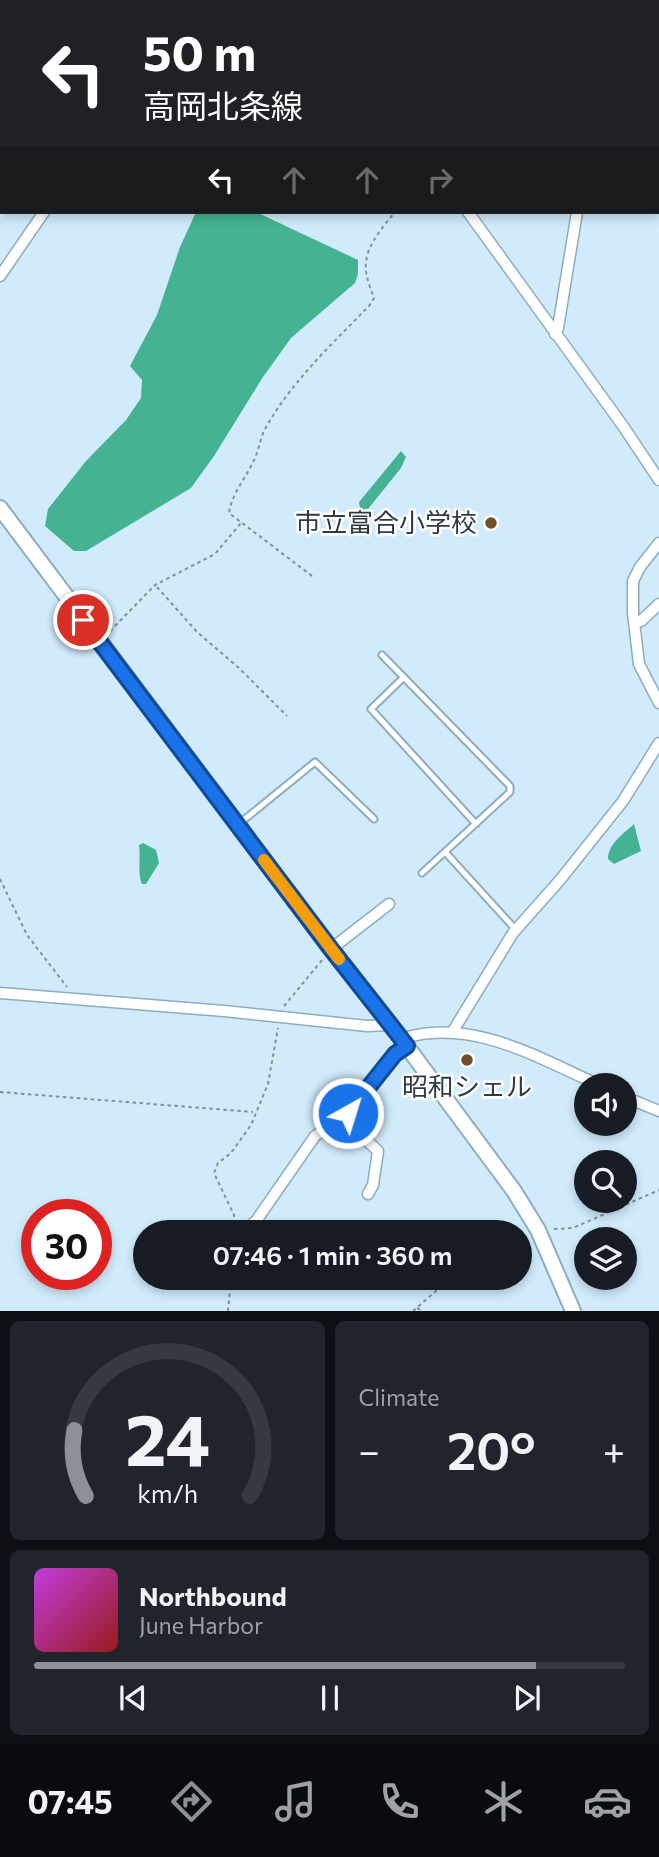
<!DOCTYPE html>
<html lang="en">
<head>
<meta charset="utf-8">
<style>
	body { margin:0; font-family:Commissioner,"Noto Sans JP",sans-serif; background:#20242c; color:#f1f3f6; height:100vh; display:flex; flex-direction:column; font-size:26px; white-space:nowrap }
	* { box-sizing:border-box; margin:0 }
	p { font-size:23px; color:#9ea1a6 }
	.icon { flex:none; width:38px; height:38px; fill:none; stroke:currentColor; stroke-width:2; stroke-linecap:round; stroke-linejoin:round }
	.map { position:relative; height:1311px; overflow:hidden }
	.side { display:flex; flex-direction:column; gap:10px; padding:10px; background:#0d0f14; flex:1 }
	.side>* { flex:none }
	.hud { position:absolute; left:0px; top:0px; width:660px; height:214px; box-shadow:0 4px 10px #0003; background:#202124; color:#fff; overflow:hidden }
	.fabs { position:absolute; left:574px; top:1073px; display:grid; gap:14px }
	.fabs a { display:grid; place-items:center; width:63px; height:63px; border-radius:50%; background:#171b24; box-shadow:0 4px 10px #0003; font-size:35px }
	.speed { position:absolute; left:21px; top:1199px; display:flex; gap:14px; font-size:35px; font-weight:700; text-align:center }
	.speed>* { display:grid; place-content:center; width:91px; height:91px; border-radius:50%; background:#171b24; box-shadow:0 4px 10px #0003; line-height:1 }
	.speed .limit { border:10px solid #d22; background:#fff; color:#111 }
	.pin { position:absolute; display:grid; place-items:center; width:60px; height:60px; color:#fff; margin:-30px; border:4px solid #fff; border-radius:50%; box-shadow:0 2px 7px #0007 }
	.me { position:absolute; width:77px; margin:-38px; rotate:39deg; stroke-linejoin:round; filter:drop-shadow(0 0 5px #0008) }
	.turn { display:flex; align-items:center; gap:24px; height:147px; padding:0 28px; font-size:32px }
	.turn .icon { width:91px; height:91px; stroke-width:2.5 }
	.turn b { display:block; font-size:49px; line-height:60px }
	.lanes { display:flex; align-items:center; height:66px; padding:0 28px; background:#0003; justify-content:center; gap:35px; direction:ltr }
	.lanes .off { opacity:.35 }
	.big { font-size:52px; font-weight:600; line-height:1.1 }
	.side .tile { flex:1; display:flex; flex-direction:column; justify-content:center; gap:10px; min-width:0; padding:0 24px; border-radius:10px; background:#20242c }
	.side .dial { align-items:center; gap:0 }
	.dial svg { height:182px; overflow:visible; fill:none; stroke:#363941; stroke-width:7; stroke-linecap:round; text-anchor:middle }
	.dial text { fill:#f1f3f6; stroke:none }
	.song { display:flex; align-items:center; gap:21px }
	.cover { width:84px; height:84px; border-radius:10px; background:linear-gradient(135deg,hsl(290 70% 55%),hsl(0 70% 35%)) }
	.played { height:7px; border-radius:4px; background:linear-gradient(90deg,#8c9099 85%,#363941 85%) }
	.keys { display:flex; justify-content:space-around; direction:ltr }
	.heat { display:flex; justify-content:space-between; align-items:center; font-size:38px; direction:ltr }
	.side .tiles { flex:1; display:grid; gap:10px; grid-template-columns:1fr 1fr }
	.tile:last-child { grid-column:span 2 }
	.trip { position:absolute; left:133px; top:1220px; width:399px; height:70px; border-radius:35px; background:#171b24; box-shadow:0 4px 10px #0003; font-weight:600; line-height:70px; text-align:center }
	.dock { display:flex; height:112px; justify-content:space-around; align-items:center; background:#090b0e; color:#9ea1a6 }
	.dock .icon { width:49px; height:49px }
	.dock .current { color:#8c9099 }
	.dock b { font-size:32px; color:#f1f3f6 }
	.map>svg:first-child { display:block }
</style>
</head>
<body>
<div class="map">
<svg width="659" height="1311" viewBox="0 0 659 1311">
	<rect width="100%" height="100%" fill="#d1ebfc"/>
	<!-- water -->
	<path fill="#45b393" d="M 196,212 L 256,212 L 358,260 L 358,274 L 355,283 L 291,338 L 263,377 L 214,456 L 191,488 L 86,551 L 74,551 L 45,526 L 48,509 L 86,461 L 126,420 L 141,398 L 142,380 L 130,366 L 157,315 L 180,247 Z
		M 401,451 L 406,457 L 401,468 L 368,509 L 364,510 L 360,508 L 359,502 Z
		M 634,824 L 641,851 L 614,864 L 608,859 C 608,844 623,834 634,824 Z
		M 143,843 L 156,850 L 159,863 L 146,884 L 142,884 C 137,873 141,858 139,845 Z"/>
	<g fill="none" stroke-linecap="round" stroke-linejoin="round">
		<defs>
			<path id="lane" d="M 382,655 L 510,786 L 510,792 L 422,873
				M 404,677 L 371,709 L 476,824
				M 240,823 L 315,762 L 374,819
				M 446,853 L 516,930"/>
			<path id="street" d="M 314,0 L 315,2
				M 593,0 L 593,2
				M 190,2 L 191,0
				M 658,83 L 659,83
				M 468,212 L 623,426 L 659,480
				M 0,276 L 44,212
				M 555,334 L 558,328 L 577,212
				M 659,543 L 640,567 L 633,581 L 633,613 L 639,664 L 659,703
				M 634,623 L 641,621 L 659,604
				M 331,949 L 389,904
				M 0,993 L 224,1011 L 367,1026 L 391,1025
				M 453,1031 L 513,933 L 560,880 L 623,801 L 659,743
				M 401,1039 C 469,1016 539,1058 599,1085
				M 625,1097 L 659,1111
				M 343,1118 L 378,1151 L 373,1185 L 368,1194
				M 242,1232 L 256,1221 L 315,1136 L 348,1113 L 395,1054 L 407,1046"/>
			<path id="secondary" d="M 0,508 L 331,949 L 391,1025 L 514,1191 L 538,1230 L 573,1311"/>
		</defs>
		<!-- lane casing -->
		<use href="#lane" stroke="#8cacc0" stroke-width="9"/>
		<!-- street casing -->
		<use href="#street" stroke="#8cacc0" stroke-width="13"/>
		<!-- secondary casing -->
		<use href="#secondary" stroke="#8cacc0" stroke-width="18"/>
		<!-- path -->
		<path stroke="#7e919d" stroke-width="2" stroke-dasharray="3.5 3.5" stroke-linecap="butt" d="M 27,0 L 29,2
			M 342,2 L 344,0
			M 312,576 L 229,513 C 232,493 246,478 254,460 C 259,450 260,439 265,429 C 291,382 332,344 369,306 L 374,298 C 371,290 367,280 366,271 C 363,249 382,228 395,212
			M 157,587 L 197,632 L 239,668 L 287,716
			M 110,631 L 155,585 L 215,554 L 241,523
			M 0,879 L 27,935 L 67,987
			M 284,1006 L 323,959
			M 0,1092 L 253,1112
			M 234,1224 L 234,1215 L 214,1173 L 218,1163 L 231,1153 L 251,1125 L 268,1084 L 278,1028
			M 554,1229 L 573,1228 L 659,1190
			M 417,1308 L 423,1311
			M 228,1311 L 231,1278
			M 413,1311 L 451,1278"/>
		<!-- lane -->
		<use href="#lane" stroke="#fff" stroke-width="5"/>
		<!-- street -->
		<use href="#street" stroke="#fff" stroke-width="10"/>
		<!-- secondary -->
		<use href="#secondary" stroke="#fff" stroke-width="14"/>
	</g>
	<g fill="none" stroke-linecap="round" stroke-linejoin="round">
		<defs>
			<path id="route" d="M 83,620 L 331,949 L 407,1046 L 395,1054 L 348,1113"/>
		</defs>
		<!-- route casing -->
		<use href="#route" stroke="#114b97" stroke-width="18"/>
		<!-- route -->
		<use href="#route" stroke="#1a73e8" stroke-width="12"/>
		<!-- slow -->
		<path stroke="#f59e0b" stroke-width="12" d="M 264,860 L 339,959"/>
	</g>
	<!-- markers -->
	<g fill="#705026" stroke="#fff" stroke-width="2.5">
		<circle cx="491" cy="523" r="7"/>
		<circle cx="467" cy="1060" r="7"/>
	</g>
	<g text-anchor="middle" stroke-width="5" stroke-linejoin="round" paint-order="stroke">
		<!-- poi labels -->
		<g font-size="26" fill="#2e3b43" stroke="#fff" text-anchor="end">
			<text x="477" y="532">市立富合小学校</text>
			<text x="467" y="1096" text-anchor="middle">昭和シェル</text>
		</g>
	</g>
</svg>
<div class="fabs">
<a><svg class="icon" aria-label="sound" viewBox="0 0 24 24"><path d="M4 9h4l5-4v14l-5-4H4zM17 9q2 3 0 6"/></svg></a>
<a><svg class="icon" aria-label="search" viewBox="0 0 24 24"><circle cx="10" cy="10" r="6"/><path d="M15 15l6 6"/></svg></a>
<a><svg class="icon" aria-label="layers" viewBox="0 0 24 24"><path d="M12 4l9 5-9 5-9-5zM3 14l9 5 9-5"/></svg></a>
</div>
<div class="speed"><div class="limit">30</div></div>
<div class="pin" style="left:83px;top:620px;background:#d93025"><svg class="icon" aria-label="arrive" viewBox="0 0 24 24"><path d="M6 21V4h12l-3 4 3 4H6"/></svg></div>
<svg class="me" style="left:348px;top:1113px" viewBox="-20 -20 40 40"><circle r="17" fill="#1a73e8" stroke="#fff" stroke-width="3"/><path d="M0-11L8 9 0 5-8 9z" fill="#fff"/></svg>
<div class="trip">07:46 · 1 min · 360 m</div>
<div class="hud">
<div class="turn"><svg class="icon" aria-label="left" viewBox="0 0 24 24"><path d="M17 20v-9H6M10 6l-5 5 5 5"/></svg><div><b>50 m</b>高岡北条線</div></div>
<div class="lanes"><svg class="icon" aria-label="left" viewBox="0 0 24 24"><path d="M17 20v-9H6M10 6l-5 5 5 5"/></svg><svg class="icon off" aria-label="ahead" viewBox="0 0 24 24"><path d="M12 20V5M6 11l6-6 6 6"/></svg><svg class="icon off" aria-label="ahead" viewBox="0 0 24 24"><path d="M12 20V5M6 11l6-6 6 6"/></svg><svg class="icon off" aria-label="right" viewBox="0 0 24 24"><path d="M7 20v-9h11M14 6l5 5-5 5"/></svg></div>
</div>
</div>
<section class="side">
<div class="tiles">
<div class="tile dial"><svg viewBox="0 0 100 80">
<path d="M14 69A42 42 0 1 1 86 69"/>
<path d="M14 69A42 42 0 0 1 9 40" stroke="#8c9099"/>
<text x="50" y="56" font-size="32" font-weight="700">24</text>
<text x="50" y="72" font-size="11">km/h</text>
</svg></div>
<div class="tile"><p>Climate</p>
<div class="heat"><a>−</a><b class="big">20°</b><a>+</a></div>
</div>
<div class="tile">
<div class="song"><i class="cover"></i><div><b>Northbound</b><p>June Harbor</p></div></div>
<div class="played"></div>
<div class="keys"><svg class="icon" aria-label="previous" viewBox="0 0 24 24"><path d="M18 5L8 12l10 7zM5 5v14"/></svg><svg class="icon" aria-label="pause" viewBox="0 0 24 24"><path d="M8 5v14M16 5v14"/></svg><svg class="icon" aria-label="next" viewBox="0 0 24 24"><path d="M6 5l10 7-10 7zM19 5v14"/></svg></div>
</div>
</div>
</section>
<nav class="dock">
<b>07:45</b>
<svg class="icon current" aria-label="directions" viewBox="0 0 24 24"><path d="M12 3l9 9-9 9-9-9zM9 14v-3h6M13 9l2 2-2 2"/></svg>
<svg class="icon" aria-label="music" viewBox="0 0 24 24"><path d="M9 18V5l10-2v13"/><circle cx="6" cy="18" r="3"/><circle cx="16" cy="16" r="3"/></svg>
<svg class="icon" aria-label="phone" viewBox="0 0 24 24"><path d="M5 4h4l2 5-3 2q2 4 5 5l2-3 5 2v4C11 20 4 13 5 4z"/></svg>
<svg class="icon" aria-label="climate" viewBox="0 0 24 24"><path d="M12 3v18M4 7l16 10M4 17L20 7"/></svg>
<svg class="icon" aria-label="car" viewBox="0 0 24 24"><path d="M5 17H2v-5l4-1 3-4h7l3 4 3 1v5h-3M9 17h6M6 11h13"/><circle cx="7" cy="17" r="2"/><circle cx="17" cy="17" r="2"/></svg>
</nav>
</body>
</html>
